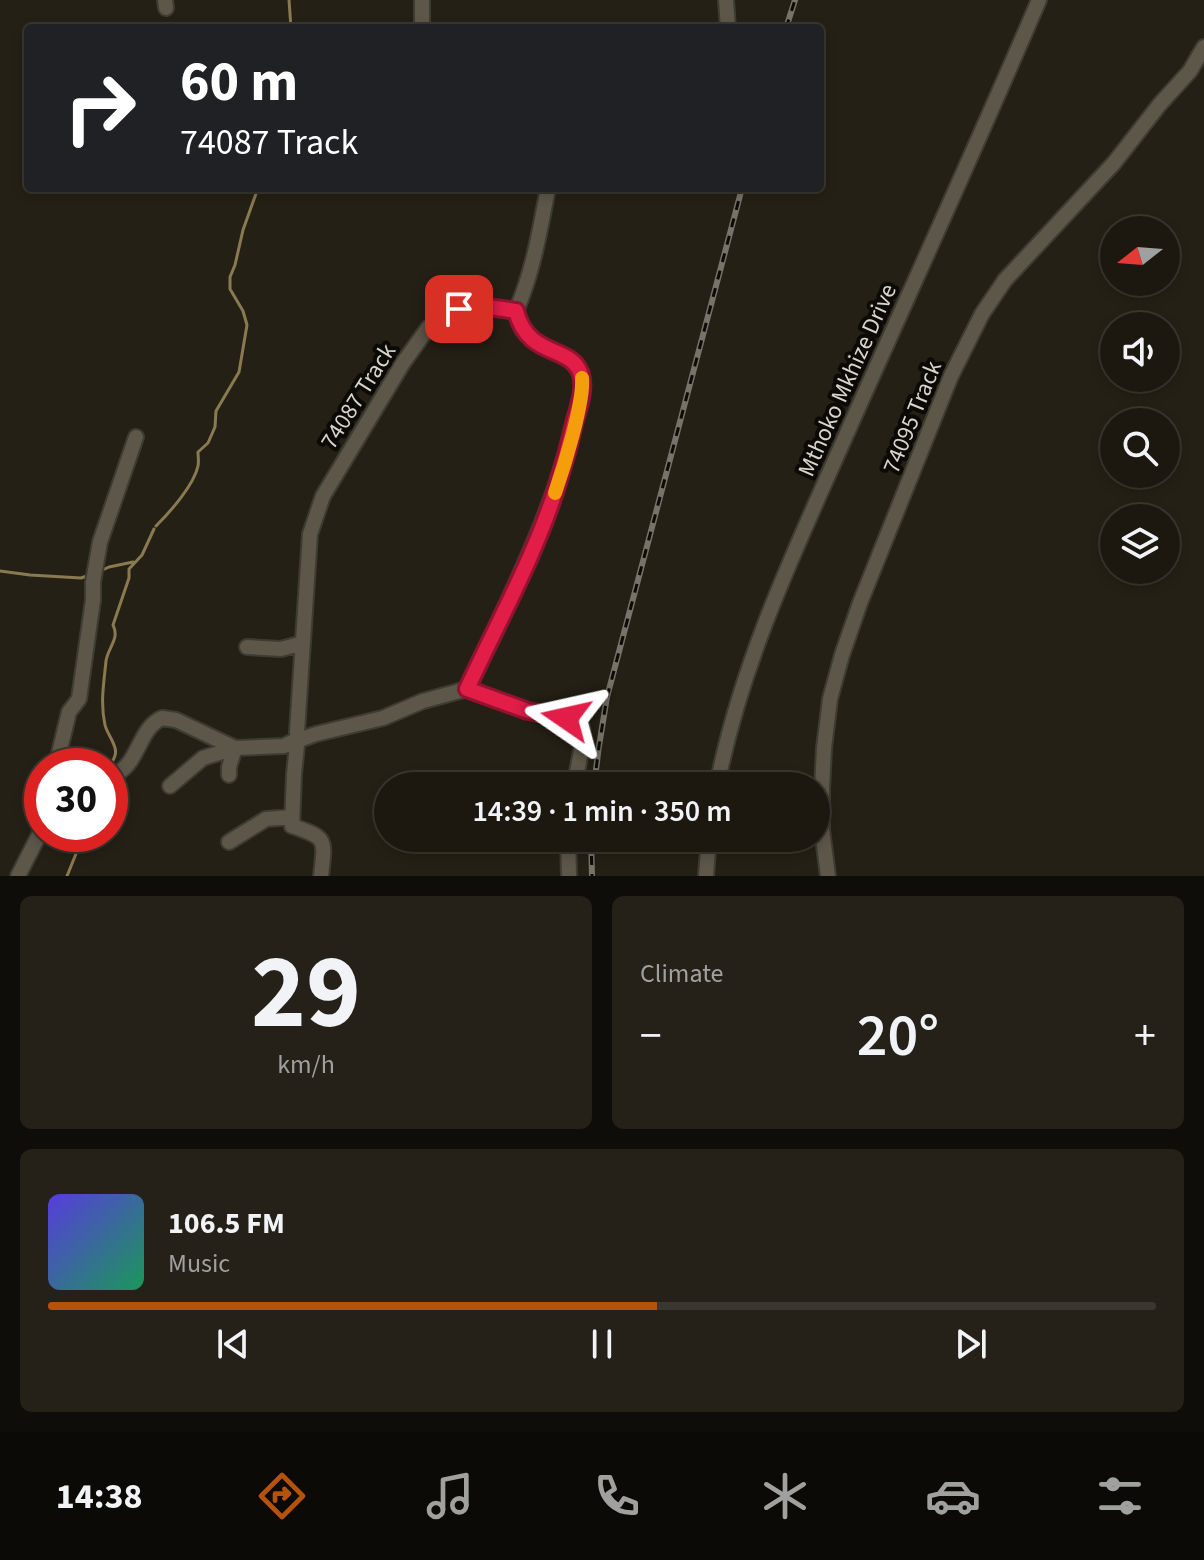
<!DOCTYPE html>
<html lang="en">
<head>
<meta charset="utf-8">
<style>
	body { margin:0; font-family:"Source Sans 3",sans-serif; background:#252119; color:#f1f3f6; height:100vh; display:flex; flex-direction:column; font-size:30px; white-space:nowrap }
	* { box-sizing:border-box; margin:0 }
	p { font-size:26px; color:#a0a09f }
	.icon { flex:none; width:44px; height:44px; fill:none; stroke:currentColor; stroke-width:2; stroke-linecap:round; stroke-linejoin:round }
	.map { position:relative; height:876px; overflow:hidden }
	.drawer { display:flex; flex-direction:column; gap:20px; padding:20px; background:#0f0d09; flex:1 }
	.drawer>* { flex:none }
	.top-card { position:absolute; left:24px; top:24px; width:800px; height:168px; border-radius:8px; box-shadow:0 4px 12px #0003,0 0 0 2px #3a3730; background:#202124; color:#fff; overflow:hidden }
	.needle { width:52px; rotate:253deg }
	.controls { position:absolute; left:1100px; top:216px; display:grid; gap:16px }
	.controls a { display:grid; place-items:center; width:80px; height:80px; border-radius:50%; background:#1c1810; box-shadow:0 4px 12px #0003,0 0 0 2px #3a3730; font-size:40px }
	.speed { position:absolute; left:24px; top:748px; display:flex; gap:16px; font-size:40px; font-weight:700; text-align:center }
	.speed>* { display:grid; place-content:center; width:104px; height:104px; border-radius:50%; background:#1c1810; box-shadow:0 4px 12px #0003,0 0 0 2px #3a3730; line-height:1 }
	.speed .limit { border:12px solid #d22; background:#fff; color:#111 }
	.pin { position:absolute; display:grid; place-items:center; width:68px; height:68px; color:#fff; margin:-34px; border-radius:16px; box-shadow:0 4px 12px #0006 }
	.me { position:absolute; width:88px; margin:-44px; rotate:281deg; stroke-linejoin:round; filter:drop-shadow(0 0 6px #0008) }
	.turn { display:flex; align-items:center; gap:28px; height:168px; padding:0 24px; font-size:36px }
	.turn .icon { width:104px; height:104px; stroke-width:2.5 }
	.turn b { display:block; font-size:56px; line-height:68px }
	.big { font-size:60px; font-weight:600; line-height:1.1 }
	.drawer .tile { flex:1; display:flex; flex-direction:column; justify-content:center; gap:12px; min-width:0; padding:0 28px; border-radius:12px; background:#252119 }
	.drawer .dial { align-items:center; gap:0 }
	.dial b { font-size:104px; line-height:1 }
	.song { display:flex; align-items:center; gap:24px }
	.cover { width:96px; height:96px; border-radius:12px; background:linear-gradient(135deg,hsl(250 70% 55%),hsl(150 70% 35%)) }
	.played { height:8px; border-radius:4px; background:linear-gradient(90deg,#b45309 55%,#3a3730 55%) }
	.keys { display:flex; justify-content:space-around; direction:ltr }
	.heat { display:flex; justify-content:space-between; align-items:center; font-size:44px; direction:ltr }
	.drawer .tiles { flex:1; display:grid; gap:20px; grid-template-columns:1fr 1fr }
	.tile:last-child { grid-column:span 2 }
	.trip { position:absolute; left:374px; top:772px; width:456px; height:80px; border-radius:40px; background:#1c1810; box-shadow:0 4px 12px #0003,0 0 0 2px #3a3730; font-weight:600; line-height:80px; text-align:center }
	.tab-bar { display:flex; height:128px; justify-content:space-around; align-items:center; background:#0b0a06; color:#a0a09f }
	.tab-bar .icon { width:56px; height:56px }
	.tab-bar .current { color:#b45309 }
	.tab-bar b { font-size:36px; color:#f1f3f6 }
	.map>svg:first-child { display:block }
</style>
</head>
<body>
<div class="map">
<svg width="1204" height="876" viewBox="0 0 1204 876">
	<rect width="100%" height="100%" fill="#252015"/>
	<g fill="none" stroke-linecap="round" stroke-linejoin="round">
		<!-- stream -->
		<path stroke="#8a7a51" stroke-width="3" d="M 289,0 L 291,28
			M 156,526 C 170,512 194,485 198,466 C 199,461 198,457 198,452 L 208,443 L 215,427 L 216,411 L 239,372 L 247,325 L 243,311 L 230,289 L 230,277 L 235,265 L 243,230 L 258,188
			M 0,571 L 30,575 L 81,578 L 87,576
			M 98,572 L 109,567 L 133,562
			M 110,766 C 113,760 117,755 115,748 C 113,740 107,733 105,725 C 100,703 104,682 106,661 C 108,647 120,639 113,625 L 129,578 L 129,569 L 142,555 L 154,529
			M 67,876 L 84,834"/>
		<defs>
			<path id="minor" d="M 165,0 L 166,8
				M 422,0 L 422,28
				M 726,0 L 728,28
				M 484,306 L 516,311 C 518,317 519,323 522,329 C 536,351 577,352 582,377 C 585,392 578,409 574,424 C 551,518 507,602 467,689 L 423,701 L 383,718 L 316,734 L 302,739 L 298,736 L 297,732 L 310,534 L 323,496 L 403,363 L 428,328 L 459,309 L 471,307 Z
				M 516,311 C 533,272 540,230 548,188
				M 247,647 L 281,649 L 303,643
				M 467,689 L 528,711 L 575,720 C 577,721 580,722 581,724 C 587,732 576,775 574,786
				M 298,736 L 294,774 L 292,826 C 328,838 325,839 321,876
				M 56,766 L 69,712 L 79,699 L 93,600 L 93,582 L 100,542 L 136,437
				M 229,775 L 229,767 L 235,748
				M 110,776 C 139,769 137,729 162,718 L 176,720 L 235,748 L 284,746 L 294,741 L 298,736
				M 170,786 L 203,758 L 235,748
				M 717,786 C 741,662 796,548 847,433 C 911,289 977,145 1039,0
				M 568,838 L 569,876
				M 229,842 L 266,819 L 292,817
				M 18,876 L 42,829
				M 706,876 L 709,838
				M 828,876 L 822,830 L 822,789 L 824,748 L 830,699 L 842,655 L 860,603 L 951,376 L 982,314 L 1005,280 L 1114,163 L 1160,104 L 1190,71 L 1204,47"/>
		</defs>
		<!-- minor casing -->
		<use href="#minor" stroke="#3e3b33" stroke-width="18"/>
		<!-- minor -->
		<use href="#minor" stroke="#5d574a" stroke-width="14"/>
		<defs>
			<path id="rail" d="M 786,28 L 795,0
				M 594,786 L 599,746 L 607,697 L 742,188
				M 591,838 L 592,876"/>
		</defs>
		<!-- rail casing -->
		<use href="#rail" stroke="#777369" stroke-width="6"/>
		<!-- rail -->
		<use href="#rail" stroke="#0c0a06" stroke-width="3" stroke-dasharray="9" stroke-linecap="butt"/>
	</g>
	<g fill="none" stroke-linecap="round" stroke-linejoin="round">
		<defs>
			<path id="route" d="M 459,309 C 479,305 497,308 516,311 C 528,358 569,345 580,372 C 586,387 579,406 575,420 C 570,442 564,464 557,486 C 535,556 498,622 467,689 L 528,711 L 566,718"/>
		</defs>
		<!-- route casing -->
		<use href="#route" stroke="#92132f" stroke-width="20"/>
		<!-- route -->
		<use href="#route" stroke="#e11d48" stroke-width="14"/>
		<!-- slow -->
		<path stroke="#f59e0b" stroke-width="14" d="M 555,493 C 564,467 584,403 582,378"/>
	</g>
	<g text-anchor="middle" stroke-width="8" stroke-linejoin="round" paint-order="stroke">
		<!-- street labels -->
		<g font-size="24" fill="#d8d5cd" stroke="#0c0a06">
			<text transform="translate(847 380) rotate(-66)" y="8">Mthoko Mkhize Drive</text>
			<text transform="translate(358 396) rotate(-58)" y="8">74087 Track</text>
			<text transform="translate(912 417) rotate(-68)" y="8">74095 Track</text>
		</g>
	</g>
</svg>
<div class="controls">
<a><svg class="needle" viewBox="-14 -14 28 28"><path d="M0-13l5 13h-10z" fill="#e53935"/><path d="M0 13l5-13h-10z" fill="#a0a09f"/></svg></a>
<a><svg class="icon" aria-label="sound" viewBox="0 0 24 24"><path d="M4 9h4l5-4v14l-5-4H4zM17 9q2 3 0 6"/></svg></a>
<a><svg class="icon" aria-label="search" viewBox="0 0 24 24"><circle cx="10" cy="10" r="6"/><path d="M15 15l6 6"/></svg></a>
<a><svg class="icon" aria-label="layers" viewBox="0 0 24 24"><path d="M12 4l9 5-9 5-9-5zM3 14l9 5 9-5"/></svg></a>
</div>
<div class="speed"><div class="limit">30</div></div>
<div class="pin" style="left:459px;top:309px;background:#d93025"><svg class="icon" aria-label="arrive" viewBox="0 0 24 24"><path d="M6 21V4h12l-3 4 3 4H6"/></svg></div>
<svg class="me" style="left:566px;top:718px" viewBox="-20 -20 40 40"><path d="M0-17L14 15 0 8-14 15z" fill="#e11d48" stroke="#fff" stroke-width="4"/></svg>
<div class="trip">14:39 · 1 min · 350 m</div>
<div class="top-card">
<div class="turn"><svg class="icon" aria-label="right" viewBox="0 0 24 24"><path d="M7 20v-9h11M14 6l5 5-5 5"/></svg><div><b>60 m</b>74087 Track</div></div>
</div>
</div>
<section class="drawer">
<div class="tiles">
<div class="tile dial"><b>29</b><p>km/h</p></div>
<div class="tile"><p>Climate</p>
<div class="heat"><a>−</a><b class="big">20°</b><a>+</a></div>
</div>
<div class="tile">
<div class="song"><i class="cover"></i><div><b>106.5 FM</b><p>Music</p></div></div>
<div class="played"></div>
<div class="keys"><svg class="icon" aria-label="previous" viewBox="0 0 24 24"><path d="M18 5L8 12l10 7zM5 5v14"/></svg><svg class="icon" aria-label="pause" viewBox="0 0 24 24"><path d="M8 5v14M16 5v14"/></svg><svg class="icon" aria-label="next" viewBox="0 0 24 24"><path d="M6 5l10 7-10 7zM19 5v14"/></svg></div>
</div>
</div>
</section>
<nav class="tab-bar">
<b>14:38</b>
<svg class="icon current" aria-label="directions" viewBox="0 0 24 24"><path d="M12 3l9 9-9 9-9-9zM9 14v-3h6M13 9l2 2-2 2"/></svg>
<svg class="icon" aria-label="music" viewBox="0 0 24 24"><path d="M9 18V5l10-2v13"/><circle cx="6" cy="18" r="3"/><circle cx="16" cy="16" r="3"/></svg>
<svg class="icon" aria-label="phone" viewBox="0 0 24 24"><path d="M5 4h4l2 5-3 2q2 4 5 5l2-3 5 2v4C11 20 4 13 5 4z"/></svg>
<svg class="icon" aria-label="climate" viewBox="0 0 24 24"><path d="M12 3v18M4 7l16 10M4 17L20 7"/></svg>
<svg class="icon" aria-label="car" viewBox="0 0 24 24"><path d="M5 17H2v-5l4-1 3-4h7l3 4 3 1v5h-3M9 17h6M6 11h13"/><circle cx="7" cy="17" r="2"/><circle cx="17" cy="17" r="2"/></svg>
<svg class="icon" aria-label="filters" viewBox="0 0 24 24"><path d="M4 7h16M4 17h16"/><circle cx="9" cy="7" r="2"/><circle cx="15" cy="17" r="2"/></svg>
</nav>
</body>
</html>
